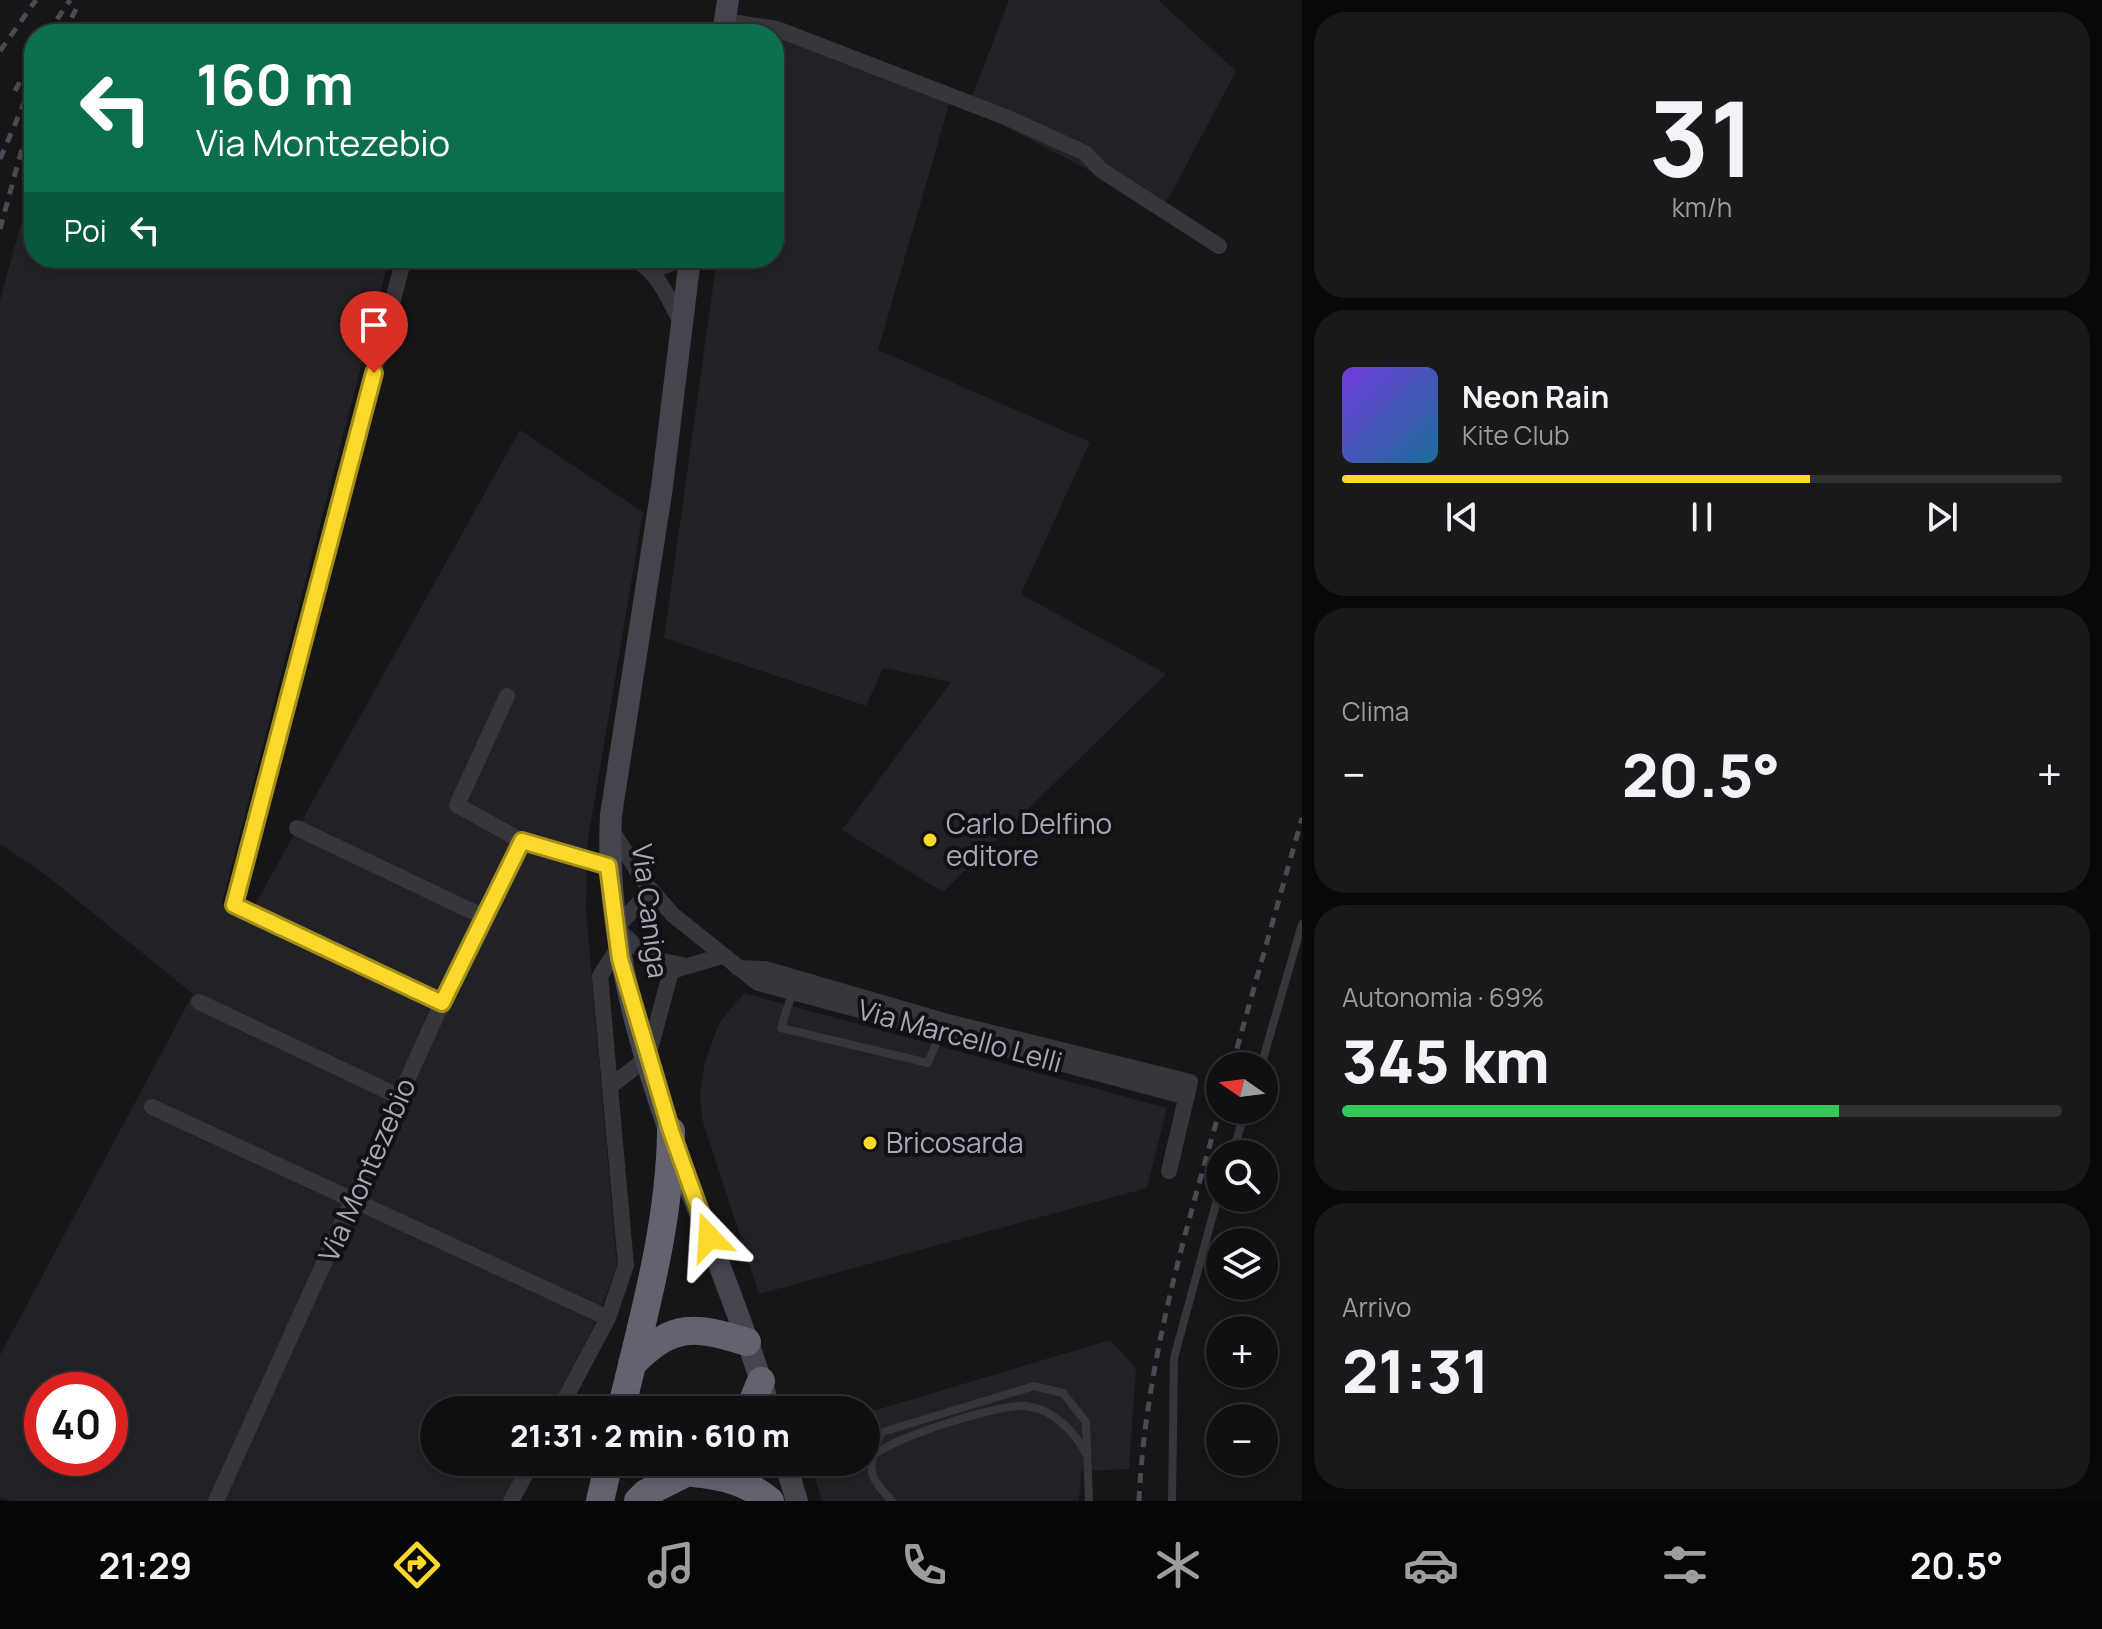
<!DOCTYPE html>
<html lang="it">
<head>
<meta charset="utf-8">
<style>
	body { margin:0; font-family:Manrope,sans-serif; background:#19191b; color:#f1f3f6; height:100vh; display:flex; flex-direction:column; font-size:30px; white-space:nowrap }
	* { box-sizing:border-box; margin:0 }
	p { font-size:26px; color:#9c9d9f }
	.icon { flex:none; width:44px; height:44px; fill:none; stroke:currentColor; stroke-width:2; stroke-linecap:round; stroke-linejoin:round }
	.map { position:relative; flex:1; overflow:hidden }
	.details { display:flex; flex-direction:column; gap:12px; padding:12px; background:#09090a; width:800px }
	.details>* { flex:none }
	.guide { position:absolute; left:24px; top:24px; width:760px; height:244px; border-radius:32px; box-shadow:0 4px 12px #0003,0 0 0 2px #303032; background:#0b6e4f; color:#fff; overflow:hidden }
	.needle { width:52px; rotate:284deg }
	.tools { position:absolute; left:1206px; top:1052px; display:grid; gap:16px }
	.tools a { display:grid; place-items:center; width:72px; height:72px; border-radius:50%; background:#101012; box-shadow:0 4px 12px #0003,0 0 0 2px #303032; font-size:40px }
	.speed { position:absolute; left:24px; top:1372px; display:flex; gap:16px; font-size:40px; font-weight:700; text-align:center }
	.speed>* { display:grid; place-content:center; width:104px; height:104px; border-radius:50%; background:#101012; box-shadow:0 4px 12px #0003,0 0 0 2px #303032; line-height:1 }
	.speed .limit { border:12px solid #d22; background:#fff; color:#111 }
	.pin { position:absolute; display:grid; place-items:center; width:68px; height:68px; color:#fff; margin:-82px -34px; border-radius:50% 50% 50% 0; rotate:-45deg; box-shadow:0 0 8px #0007 }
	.pin .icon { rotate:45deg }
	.me { position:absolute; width:88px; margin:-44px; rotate:340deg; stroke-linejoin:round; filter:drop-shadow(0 0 6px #0008) }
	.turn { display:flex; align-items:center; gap:28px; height:168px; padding:0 40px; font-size:36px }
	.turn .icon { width:104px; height:104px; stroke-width:2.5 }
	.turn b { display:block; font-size:56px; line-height:68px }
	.then { display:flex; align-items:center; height:76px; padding:0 40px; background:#0003; gap:16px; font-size:30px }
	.big { font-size:60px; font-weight:800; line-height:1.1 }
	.details .tile { flex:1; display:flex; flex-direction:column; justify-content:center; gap:12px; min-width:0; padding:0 28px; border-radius:32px; background:#19191b }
	.details .dial { align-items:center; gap:0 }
	.dial b { font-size:104px; line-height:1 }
	.song { display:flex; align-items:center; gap:24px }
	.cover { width:96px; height:96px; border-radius:12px; background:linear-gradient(135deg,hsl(260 70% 55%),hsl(200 70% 35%)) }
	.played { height:8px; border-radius:4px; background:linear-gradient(90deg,#fbd92a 65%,#303032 65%) }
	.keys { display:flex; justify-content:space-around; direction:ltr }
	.heat { display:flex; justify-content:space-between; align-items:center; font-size:44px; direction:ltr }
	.charge { height:12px; border-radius:6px; background:linear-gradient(90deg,#34c759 69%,#303032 0) }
	.trip { position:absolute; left:420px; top:1396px; width:460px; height:80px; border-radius:40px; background:#101012; box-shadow:0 4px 12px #0003,0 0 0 2px #303032; font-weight:800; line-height:80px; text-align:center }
	.dock { display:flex; height:128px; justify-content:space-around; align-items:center; background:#060607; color:#9c9d9f }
	.dock .icon { width:56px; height:56px }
	.dock .current { color:#fbd92a }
	.dock b { font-size:36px; color:#f1f3f6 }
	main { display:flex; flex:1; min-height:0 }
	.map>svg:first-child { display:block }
</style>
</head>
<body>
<main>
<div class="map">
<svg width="1302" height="1501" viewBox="0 0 1302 1501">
	<rect width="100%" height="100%" fill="#161518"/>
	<!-- built -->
	<path fill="#222125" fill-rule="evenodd" d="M 1009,0 L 1158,0 L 1236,71 L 1163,209 L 968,107 Z
		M 739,20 L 951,98 L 878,350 L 1090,442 L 1021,594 L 1166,674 L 943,892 L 842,830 L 951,682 L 883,668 L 866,706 L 664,638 L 717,258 L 774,258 L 774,34 L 738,34 Z
		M 34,174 L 34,258 L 389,258 L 222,903 L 248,917 L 520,430 L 643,512 L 587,846 L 586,909 L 617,1267 L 593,1328 L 550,1410 L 434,1410 L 434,1462 L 523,1462 L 502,1501 L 12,1501 L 0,1498 L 0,1355 L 193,994 L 47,876 L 0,844 L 0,301 ZM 42,1390 L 110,1390 L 110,1458 L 42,1458 Z
		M 744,993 L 1167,1108 L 1147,1188 L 759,1294 L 702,1119 L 700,1095 L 705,1062 L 719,1023 Z
		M 1110,1340 L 1136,1368 L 1129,1469 L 1081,1471 L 1079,1501 L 822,1501 L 810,1462 L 866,1462 L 866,1413 Z"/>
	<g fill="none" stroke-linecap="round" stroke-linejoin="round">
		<!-- lane -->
		<path stroke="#36363d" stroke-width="8" d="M 793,990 L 781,1028 L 928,1063 L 942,1029
			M 1261,1066 L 1302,924
			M 1232,1154 L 1246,1110
			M 874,1455 C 893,1438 1000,1403 1026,1406 C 1053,1409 1075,1432 1086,1454
			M 892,1501 C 866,1474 867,1467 882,1432 L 1034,1386 L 1063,1393 L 1086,1422 L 1089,1501
			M 1172,1501 L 1174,1358 L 1220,1189"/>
		<!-- street -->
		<path stroke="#36363d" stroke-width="16" d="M 725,21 L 777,29 L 1008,118 L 1085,153 L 1101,170 L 1219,246
			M 404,258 L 234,905 L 442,1003
			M 630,258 C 658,268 668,299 682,324
			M 650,271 L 687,258
			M 507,696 L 457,805 L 522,841
			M 297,828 L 484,917
			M 611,829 L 645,883 L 673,915 L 758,983 L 1187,1097
			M 659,899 L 638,904 L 616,928 L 649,958 L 682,965
			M 738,968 L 765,969 L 944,1021 L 1190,1082 L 1169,1171
			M 199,1002 L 400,1097
			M 611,1086 L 648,1057 L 671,971 L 722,956
			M 152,1107 L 608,1318
			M 559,1410 L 608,1318 L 626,1265 L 600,976 L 618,948
			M 216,1501 L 442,1003 L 522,841 L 608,866
			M 511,1501 L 532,1462"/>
		<!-- secondary -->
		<path stroke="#44454d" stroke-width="22" d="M 723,34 L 728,0
			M 690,258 L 662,487 L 611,815 C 600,1020 712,1217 770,1410
			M 785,1462 L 797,1501"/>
		<!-- highway -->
		<path stroke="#62636e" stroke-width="28" d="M 632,1364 C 674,1322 694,1326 747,1342
			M 621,1410 C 643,1318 670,1225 671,1131
			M 749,1410 L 761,1381
			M 693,1473 C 723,1476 746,1481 770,1501
			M 600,1501 L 609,1462
			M 638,1501 L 646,1493 L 708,1462"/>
		<!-- rail -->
		<path stroke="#494a52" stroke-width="5" stroke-dasharray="10 8" stroke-linecap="butt" d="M 47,34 L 70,0
			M 64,34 L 76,9
			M 0,51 L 36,0
			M 15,91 L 34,55
			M 0,159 L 34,80
			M 0,229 L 34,105
			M 1232,1066 L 1302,818
			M 1139,1501 C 1145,1367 1184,1237 1220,1109"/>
	</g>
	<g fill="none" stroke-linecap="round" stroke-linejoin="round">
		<defs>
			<path id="route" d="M 374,373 L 234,905 L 442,1003 L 522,841 L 608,866 L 620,959 L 671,1131 L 709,1237"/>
		</defs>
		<!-- route casing -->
		<use href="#route" stroke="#a38d1b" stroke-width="20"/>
		<!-- route -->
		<use href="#route" stroke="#fbd92a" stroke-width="14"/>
	</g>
	<!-- markers -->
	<g fill="#fbd92a" stroke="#111013" stroke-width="3">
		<circle cx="930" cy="840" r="8"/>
		<circle cx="870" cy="1143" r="8"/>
	</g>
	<g text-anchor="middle" stroke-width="8" stroke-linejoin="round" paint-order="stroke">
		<!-- poi labels -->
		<g font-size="28" fill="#a7a9b8" stroke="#111013" text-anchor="start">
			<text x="946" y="834">Carlo Delfino<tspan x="946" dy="32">editore</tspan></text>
			<text x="886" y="1153">Bricosarda</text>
		</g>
		<!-- street labels -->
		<g font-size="28" fill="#a7a9b8" stroke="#111013">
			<text transform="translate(650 911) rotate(83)" y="10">Via Caniga</text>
			<text transform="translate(960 1036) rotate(15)" y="10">Via Marcello Lelli</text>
			<text transform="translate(367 1170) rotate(-66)" y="10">Via Montezebio</text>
		</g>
	</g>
</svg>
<div class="tools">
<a><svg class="needle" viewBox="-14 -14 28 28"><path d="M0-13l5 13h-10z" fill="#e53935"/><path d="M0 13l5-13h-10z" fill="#9c9d9f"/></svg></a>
<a><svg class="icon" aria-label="search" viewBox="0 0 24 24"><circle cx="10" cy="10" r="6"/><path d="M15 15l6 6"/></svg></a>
<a><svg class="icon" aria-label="layers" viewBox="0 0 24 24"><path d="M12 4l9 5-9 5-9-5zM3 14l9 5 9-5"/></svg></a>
<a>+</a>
<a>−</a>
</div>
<div class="speed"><div class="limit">40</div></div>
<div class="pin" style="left:374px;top:373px;background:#d93025"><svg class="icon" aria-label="arrive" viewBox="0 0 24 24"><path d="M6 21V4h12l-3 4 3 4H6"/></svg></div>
<svg class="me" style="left:709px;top:1237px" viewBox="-20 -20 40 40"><path d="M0-17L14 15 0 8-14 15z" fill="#fbd92a" stroke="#fff" stroke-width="4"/></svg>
<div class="trip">21:31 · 2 min · 610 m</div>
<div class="guide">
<div class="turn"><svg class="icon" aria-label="left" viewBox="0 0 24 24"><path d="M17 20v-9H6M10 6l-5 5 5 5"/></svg><div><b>160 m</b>Via Montezebio</div></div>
<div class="then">Poi<svg class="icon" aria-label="left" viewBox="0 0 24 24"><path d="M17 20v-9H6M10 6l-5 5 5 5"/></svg></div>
</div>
</div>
<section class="details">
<div class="tile dial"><b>31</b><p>km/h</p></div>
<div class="tile">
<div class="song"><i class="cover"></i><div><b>Neon Rain</b><p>Kite Club</p></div></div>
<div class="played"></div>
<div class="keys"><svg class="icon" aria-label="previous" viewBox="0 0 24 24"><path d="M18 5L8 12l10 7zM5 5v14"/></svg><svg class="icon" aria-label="pause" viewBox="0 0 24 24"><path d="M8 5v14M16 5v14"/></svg><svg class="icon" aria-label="next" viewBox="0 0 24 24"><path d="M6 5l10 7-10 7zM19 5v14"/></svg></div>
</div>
<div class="tile"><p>Clima</p>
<div class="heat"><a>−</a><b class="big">20.5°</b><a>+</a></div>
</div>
<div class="tile"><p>Autonomia · 69%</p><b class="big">345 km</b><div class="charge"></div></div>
<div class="tile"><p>Arrivo</p><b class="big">21:31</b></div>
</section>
</main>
<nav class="dock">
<b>21:29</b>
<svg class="icon current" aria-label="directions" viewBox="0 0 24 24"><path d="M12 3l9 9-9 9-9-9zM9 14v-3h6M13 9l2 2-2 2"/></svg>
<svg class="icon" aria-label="music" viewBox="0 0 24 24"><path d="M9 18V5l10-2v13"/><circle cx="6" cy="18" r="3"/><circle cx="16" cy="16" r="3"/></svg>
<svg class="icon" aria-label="phone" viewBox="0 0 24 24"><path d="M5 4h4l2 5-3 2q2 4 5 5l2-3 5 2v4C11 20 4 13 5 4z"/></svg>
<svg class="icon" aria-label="climate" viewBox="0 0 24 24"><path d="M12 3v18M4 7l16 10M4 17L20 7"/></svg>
<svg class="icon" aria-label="car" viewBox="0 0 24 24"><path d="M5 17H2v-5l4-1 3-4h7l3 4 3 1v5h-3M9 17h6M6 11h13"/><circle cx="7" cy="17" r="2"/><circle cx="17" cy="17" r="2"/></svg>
<svg class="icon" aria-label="filters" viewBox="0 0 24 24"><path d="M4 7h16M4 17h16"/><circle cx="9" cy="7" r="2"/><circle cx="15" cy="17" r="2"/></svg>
<b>20.5°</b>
</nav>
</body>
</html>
